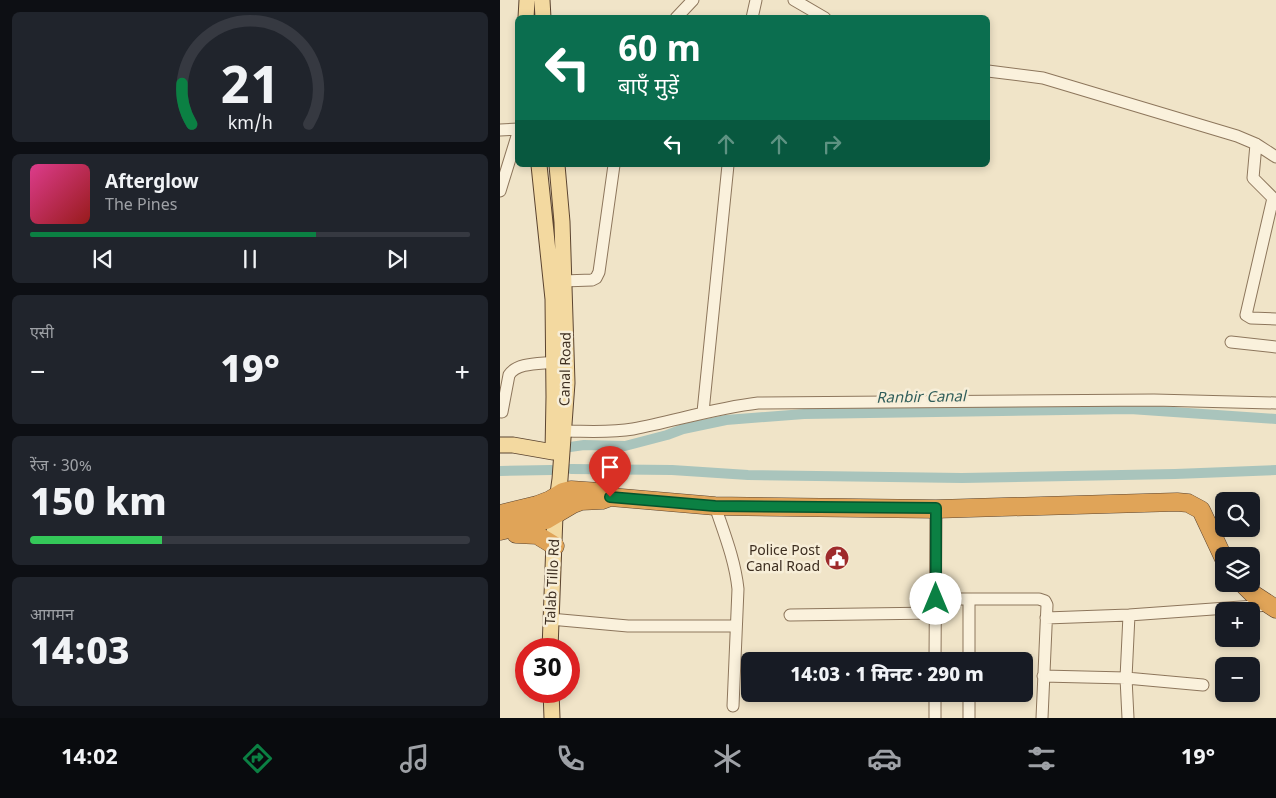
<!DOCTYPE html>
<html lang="hi">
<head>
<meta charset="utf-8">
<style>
	body { margin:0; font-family:Georgia,"Noto Sans Devanagari",serif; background:#20242c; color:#f1f3f6; height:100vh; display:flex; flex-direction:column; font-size:19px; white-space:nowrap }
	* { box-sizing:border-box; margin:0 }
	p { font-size:16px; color:#9ea1a6 }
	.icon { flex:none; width:28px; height:28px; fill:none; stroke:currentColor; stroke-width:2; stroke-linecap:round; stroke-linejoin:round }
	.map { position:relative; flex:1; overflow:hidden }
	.side { display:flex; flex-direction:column; gap:12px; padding:12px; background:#0d0f14; width:500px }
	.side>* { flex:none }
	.banner { position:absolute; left:15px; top:15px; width:475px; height:152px; border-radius:8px; box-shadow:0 2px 8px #0003; background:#0b6e4f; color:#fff; overflow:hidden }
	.fabs { position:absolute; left:715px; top:492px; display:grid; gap:10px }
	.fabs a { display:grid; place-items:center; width:45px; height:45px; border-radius:8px; background:#171b24; box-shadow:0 2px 8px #0003; font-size:25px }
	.speed { position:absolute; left:15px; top:638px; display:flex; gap:10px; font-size:25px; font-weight:700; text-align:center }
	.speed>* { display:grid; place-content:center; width:65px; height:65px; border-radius:50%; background:#171b24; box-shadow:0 2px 8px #0003; line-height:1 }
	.speed .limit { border:8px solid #d22; background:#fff; color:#111 }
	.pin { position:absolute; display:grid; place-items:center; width:42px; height:42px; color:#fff; margin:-51px -21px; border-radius:50% 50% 50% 0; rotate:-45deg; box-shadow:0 0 5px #0007 }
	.pin .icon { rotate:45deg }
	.me { position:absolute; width:55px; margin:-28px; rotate:0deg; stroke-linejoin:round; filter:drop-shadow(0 0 4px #0008) }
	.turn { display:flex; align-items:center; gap:18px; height:105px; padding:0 20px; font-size:22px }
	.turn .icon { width:65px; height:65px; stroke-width:2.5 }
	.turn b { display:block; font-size:35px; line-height:42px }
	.lanes { display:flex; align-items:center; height:48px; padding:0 20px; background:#0003; justify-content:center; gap:25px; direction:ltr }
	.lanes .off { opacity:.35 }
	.big { font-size:38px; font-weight:800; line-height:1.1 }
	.side .card { flex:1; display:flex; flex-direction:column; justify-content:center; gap:8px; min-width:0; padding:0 18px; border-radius:8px; background:#20242c }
	.side .dial { align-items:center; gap:0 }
	.dial svg { height:130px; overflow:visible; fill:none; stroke:#363941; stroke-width:7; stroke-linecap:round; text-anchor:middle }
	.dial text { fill:#f1f3f6; stroke:none }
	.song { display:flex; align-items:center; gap:15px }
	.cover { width:60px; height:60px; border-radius:8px; background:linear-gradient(135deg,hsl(330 70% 55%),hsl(0 70% 35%)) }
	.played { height:5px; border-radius:2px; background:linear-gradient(90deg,#0b8043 65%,#363941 65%) }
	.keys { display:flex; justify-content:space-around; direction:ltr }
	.heat { display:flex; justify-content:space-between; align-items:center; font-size:28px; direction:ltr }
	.charge { height:8px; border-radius:4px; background:linear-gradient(90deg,#34c759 30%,#363941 0) }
	.trip { position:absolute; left:241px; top:652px; width:292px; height:50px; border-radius:8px; background:#171b24; box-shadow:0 2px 8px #0003; font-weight:800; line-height:50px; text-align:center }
	.tab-bar { display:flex; height:80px; justify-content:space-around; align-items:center; background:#090b0e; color:#9ea1a6 }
	.tab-bar .icon { width:35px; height:35px }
	.tab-bar .on { color:#0b8043 }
	.tab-bar b { font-size:22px; color:#f1f3f6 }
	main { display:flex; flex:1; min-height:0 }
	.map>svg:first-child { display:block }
</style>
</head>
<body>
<main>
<section class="side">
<div class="card dial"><svg viewBox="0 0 100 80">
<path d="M14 69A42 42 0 1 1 86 69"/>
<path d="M14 69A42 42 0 0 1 8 44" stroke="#0b8043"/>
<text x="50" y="56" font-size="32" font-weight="700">21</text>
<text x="50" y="72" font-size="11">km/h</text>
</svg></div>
<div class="card">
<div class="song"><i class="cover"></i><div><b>Afterglow</b><p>The Pines</p></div></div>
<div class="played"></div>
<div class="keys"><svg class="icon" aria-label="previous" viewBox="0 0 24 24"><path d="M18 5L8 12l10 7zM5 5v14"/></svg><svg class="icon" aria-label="pause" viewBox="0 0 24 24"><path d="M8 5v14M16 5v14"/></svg><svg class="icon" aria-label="next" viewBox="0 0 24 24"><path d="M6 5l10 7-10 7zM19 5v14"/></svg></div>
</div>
<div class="card"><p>एसी</p>
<div class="heat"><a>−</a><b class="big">19°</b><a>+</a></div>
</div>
<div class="card"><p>रेंज · 30%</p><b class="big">150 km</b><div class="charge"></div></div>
<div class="card"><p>आगमन</p><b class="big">14:03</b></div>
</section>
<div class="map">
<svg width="776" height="718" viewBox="0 0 776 718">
	<rect width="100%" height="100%" fill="#f0e4c8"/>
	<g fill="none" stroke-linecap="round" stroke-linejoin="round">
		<!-- canal -->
		<path stroke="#a9c4bc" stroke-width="10" d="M 70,447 L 84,445 L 125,446 L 167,435 L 183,429 L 226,420 L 304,414 L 630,409 L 776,419
			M 71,469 L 172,470 L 248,475 L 462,478 L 675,474 L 776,470
			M 0,471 L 51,470"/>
		<defs>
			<path id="minor" d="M 294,0 L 325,18
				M 176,18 L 193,0
				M 252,18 L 256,0
				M 488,71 L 543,78 L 737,136 L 756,144 L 776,157
				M 0,130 L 18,129
				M 756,144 L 753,178 L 773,198 L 746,315 L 751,318 L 776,319
				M 0,191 L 18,133
				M 63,281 L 92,280 L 96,278 L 99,272 L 114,165
				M 731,342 L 776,347
				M 2,412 L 9,375 C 17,362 41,364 55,362
				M 203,412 L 228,165
				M 63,431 C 86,431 110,433 133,429 C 175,421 215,408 258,403 L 654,400 L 776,403
				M 215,506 C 224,533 235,560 238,589 L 233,706
				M 436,599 L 539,599 L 545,601 L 547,605 L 542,718
				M 290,615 L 436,613
				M 546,618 L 629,615 L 769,605
				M 50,619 L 128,626 L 236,626
				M 435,661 L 436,509
				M 469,661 L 469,599
				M 543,676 L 626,678 L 703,685
				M 435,718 L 435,694
				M 469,718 L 469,694
				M 628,718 L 626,678 L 629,615"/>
			<path id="major" d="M 42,0 L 43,18
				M 26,18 L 27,0
				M 0,445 L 13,445 L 53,452 L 54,397 L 53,299 L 39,165
				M 50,649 L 55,515 L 60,479 L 67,383 L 62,222 L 57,165
				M 51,691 L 52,718"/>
			<path id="highway" d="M 0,514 L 37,505 L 50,500 L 63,492 L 71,490 L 100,492
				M 0,531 L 46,520 L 73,504 L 81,501 L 102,500 L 110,497 L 215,506 L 436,509 L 677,502 L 688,503 L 701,510 L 724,559
				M 16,534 L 37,535 L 55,546
				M 743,584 L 753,594 L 776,609"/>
		</defs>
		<!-- minor casing -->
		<use href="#minor" stroke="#8d765c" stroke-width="13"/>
		<!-- major casing -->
		<use href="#major" stroke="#5b4430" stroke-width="17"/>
		<!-- highway casing -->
		<use href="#highway" stroke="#5b4430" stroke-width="19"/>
		<!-- minor -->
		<use href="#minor" stroke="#faf1dc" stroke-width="11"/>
		<!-- major -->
		<use href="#major" stroke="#f3d9a0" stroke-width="15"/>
		<!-- highway -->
		<use href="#highway" stroke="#e0a458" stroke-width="18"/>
	</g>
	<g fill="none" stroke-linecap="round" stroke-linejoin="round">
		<defs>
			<path id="route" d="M 110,497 L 215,506 L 436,508 L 436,599"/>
		</defs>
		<!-- route casing -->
		<use href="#route" stroke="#07532c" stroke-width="12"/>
		<!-- route -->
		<use href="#route" stroke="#0b8043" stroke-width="9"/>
	</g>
	<!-- icons -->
	<defs>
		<symbol id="civic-disc" viewBox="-11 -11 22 22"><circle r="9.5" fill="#9e2a2b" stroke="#f7eed8"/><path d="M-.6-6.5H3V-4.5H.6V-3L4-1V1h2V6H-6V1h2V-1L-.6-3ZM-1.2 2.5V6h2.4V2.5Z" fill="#fff"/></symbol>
	</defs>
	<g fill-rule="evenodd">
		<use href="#civic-disc" x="323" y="544" width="28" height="28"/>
	</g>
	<g text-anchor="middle" stroke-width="5" stroke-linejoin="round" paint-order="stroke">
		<!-- street labels -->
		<g font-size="14" fill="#3d2e20" stroke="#f7eed8">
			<text transform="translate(65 369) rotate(-89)" y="5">Canal Road</text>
			<text transform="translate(52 582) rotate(-87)" y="5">Talab Tillo Rd</text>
		</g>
		<!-- poi labels -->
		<g font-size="14" fill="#3d2e20" stroke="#f7eed8" text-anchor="end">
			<text x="320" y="555">Police Post<tspan x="320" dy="16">Canal Road</tspan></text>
		</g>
		<!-- water labels -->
		<g font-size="15" font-style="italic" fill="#2f5d5a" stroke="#f7eed8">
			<text transform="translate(421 397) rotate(-1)" y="5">Ranbir Canal</text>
		</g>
	</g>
</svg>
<div class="fabs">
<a><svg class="icon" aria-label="search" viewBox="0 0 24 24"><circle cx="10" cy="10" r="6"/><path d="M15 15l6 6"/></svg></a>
<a><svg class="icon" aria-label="layers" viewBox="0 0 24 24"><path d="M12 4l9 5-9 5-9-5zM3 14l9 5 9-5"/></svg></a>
<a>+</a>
<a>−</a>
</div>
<div class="speed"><div class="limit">30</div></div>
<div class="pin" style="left:110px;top:497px;background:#d93025"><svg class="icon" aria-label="arrive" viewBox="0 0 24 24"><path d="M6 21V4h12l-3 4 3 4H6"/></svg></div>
<svg class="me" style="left:436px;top:599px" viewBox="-20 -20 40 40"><circle r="19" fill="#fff"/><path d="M0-13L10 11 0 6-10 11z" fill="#0b8043"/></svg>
<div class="trip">14:03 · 1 मिनट · 290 m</div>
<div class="banner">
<div class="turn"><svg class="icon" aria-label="left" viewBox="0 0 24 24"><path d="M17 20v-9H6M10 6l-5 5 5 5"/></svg><div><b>60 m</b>बाएँ मुड़ें</div></div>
<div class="lanes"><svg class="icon" aria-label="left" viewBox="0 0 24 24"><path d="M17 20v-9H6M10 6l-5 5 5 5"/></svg><svg class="icon off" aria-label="ahead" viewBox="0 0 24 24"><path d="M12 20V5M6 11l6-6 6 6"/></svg><svg class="icon off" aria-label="ahead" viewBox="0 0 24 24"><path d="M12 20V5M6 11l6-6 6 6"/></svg><svg class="icon off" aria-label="right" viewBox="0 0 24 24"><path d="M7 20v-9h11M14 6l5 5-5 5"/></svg></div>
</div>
</div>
</main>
<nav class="tab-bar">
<b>14:02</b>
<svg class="icon on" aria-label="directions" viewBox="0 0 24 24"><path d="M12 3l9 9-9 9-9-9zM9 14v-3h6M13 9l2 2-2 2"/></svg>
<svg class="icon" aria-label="music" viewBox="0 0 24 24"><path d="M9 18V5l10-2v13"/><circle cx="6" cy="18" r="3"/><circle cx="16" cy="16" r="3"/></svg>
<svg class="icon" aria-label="phone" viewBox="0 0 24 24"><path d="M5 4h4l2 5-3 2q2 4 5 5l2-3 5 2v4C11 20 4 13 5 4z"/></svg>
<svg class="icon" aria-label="climate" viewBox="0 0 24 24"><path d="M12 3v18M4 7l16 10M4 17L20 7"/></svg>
<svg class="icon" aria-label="car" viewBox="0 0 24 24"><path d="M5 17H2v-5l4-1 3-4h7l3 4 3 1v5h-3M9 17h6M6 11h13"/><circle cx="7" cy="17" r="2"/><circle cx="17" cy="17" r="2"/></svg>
<svg class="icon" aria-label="filters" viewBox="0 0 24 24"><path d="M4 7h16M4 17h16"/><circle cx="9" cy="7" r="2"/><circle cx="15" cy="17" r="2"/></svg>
<b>19°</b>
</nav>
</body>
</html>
